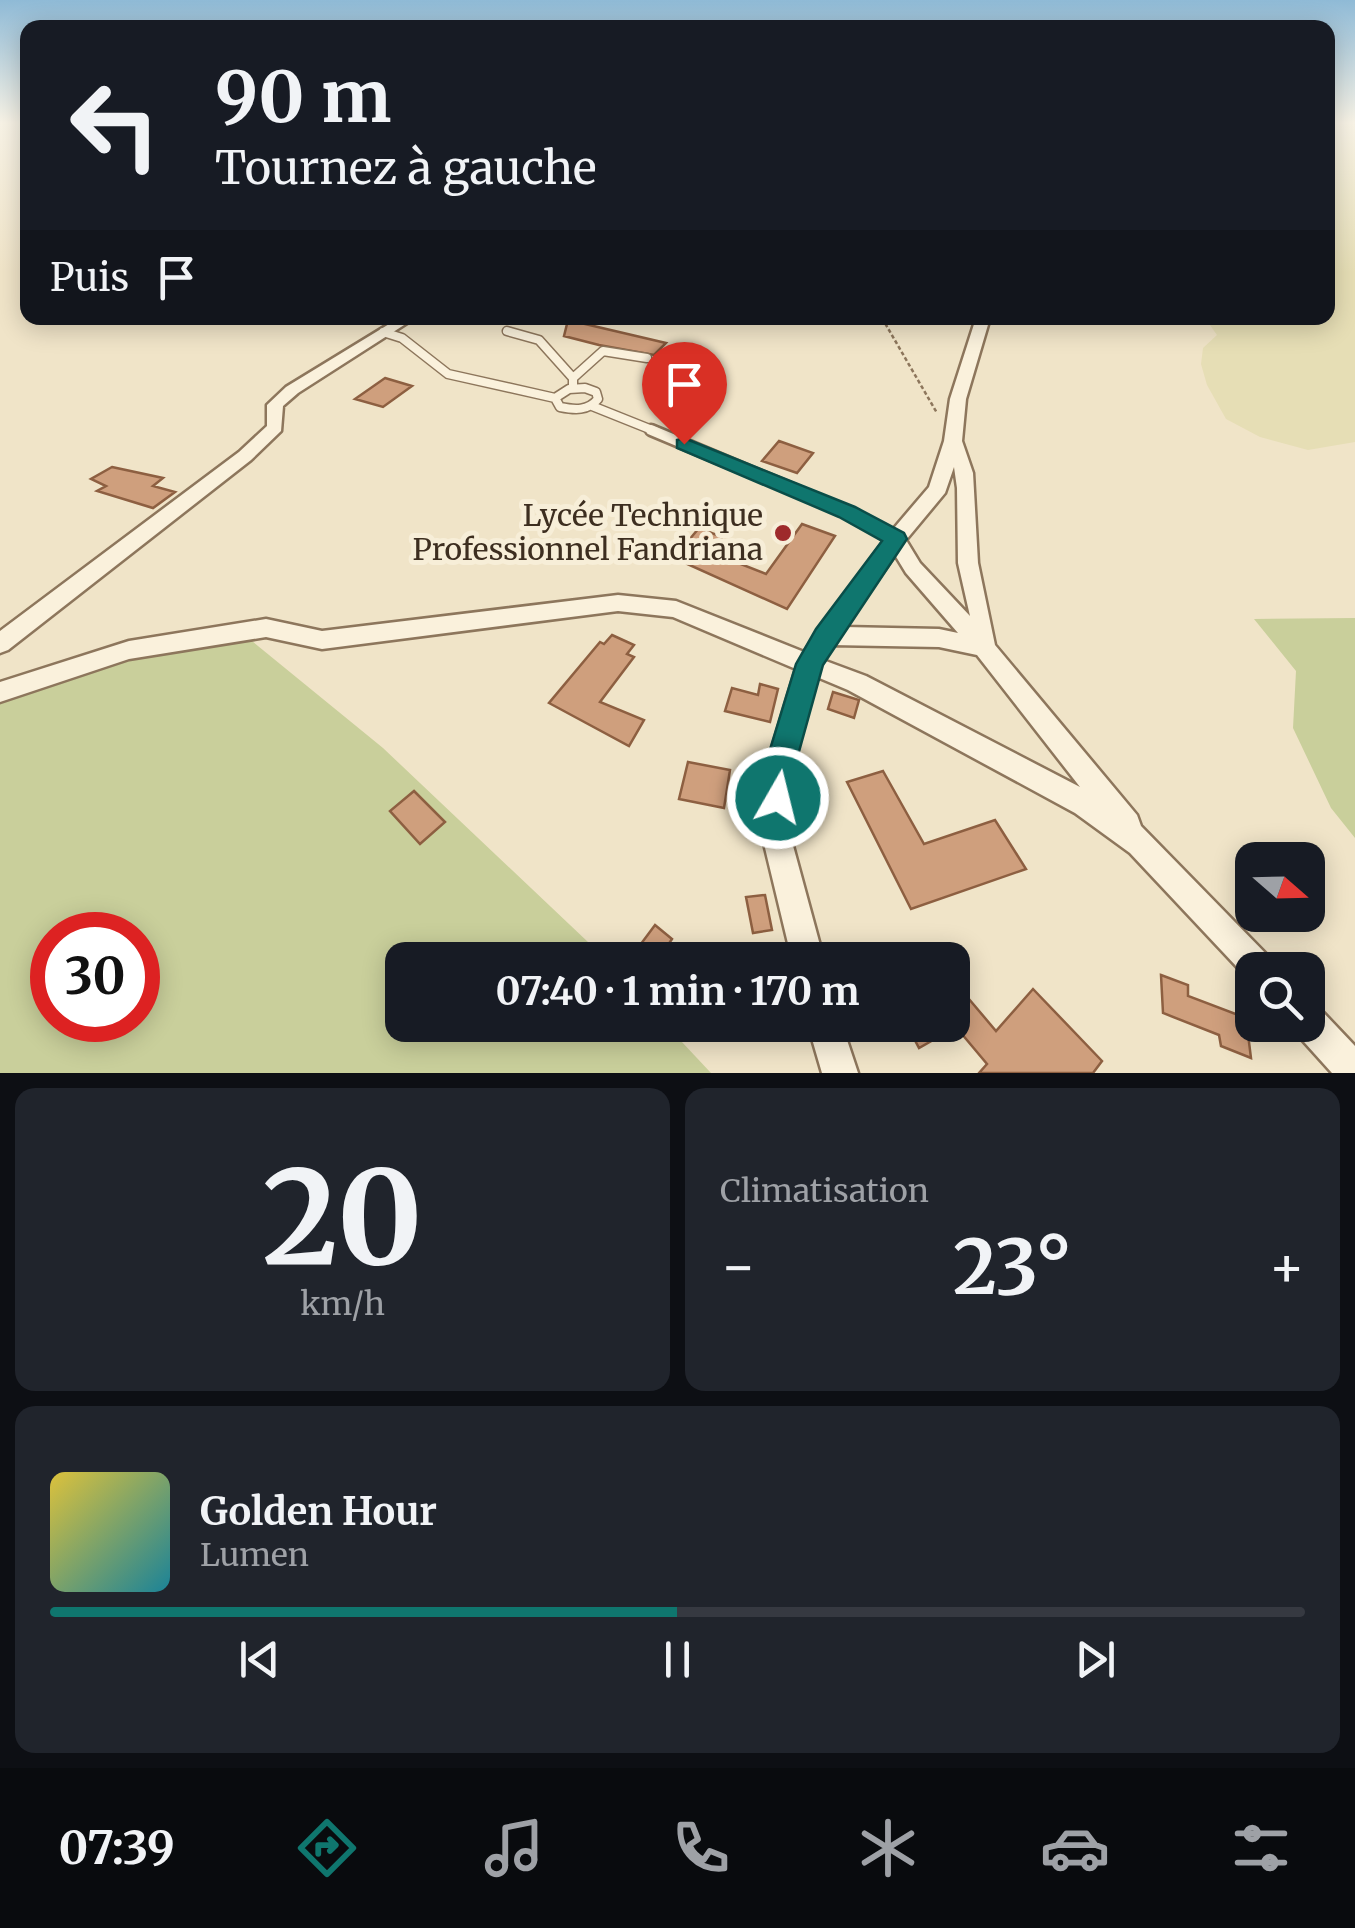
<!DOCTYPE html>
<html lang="fr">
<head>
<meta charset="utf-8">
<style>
	body { margin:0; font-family:Merriweather,serif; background:#20242c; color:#f1f3f6; height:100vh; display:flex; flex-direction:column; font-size:38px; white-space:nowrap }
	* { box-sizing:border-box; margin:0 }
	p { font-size:32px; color:#9ea1a6 }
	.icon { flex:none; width:55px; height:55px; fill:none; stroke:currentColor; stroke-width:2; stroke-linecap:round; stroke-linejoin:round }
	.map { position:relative; height:1073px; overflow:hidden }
	.panel { display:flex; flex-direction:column; gap:15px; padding:15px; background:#0d0f14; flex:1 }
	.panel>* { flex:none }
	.top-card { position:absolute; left:20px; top:20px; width:1315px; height:305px; border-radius:20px; box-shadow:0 5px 25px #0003; background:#171b24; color:#f1f3f6; overflow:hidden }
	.needle { width:65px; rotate:110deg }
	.tools { position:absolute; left:1235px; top:842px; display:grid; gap:20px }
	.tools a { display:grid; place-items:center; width:90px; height:90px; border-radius:20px; background:#171b24; box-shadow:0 5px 25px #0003; font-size:50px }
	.speed { position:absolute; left:30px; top:912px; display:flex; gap:20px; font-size:50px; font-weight:700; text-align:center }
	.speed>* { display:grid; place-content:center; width:130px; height:130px; border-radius:50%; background:#171b24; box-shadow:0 5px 25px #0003; line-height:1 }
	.speed .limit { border:15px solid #d22; background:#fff; color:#111 }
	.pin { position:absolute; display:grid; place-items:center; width:85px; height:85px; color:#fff; margin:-102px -42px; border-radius:50% 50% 50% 0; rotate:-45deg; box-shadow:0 0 10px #0007 }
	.pin .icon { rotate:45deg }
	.me { position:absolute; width:110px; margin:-55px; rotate:8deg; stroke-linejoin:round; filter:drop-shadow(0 0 8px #0008) }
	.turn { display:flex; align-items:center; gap:35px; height:210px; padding:0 30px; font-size:45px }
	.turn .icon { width:130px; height:130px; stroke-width:2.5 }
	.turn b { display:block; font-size:70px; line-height:85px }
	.then { display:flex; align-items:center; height:95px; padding:0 30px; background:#0003; gap:20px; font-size:38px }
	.big { font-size:75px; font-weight:700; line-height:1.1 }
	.panel .widget { flex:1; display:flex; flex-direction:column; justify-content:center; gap:15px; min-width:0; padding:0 35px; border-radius:20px; background:#20242c }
	.panel .dial { align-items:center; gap:0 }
	.dial b { font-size:130px; line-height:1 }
	.song { display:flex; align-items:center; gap:30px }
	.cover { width:120px; height:120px; border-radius:15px; background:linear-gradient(135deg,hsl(50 70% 55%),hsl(190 70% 35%)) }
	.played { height:10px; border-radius:5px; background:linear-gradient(90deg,#0f766e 50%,#363941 50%) }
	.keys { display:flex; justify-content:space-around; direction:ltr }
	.heat { display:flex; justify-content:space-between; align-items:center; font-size:55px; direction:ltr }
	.panel .tiles { flex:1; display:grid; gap:15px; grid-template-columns:1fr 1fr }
	.widget:last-child { grid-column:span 2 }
	.trip { position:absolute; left:385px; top:942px; width:585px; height:100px; border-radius:20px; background:#171b24; box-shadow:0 5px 25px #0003; font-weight:700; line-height:100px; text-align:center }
	.menu { display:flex; height:160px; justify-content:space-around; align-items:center; background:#090b0e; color:#9ea1a6 }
	.menu .icon { width:70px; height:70px }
	.menu .selected { color:#0f766e }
	.menu b { font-size:45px; color:#f1f3f6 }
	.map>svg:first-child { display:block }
</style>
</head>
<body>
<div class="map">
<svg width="1355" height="1073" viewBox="0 0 1355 1073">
	<rect width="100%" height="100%" fill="#f0e4c8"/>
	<!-- farmland -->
	<path fill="#e6deb5" d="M 1328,122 L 1355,122 L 1355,442 L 1308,450 L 1260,437 L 1226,419 L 1207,385 L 1201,364 L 1203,348 L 1217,335 L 1205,318 L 1328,318 Z"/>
	<!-- green -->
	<path fill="#c9cf9b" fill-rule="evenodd" d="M 1355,618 L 1355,838 L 1331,808 L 1293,728 L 1296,671 L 1254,619 Z
		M 236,628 L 383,748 L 607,960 L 402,960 L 402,1025 L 666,1025 L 711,1073 L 0,1073 L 0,680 L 124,643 ZM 52,935 L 138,935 L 138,1020 L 52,1020 Z"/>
	<!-- building -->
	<path fill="#cf9f7d" stroke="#8d5f41" stroke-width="2.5" d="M 568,320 L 666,343 L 654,355 L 599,345 L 564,336 Z
		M 385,378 L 412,386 L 383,407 L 355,399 Z
		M 779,441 L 813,453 L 797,473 L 762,461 Z
		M 112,467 L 163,478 L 153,486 L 175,492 L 153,508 L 97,491 L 106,486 L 91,479 Z
		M 802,524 L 835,536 L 787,609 L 674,558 L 699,528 L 722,537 L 710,552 L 766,574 Z
		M 612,635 L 634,645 L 627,654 L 634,657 L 600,702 L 644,720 L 629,746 L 549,703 L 600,642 L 604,644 Z
		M 760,684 L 778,689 L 770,722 L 725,711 L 732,688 L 758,695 Z
		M 833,692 L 859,700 L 854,718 L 828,709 Z
		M 688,762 L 730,770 L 724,808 L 679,799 Z
		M 883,771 L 924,844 L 995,820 L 1026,869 L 911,909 L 847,782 Z
		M 414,791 L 445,822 L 420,844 L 390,811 Z
		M 765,895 L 772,930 L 753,933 L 746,897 Z
		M 655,925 L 672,939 L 658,960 L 629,960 Z
		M 1161,975 L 1188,985 L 1188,996 L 1246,1018 L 1251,1058 L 1221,1046 L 1219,1035 L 1163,1013 Z
		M 1033,989 L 1102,1061 L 1093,1073 L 979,1073 L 987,1064 L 956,1027 L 919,1048 L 907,1025 L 955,1025 L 952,1003 L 963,992 L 996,1031 Z"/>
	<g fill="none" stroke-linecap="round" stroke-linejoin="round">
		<defs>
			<path id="service-far1" d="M 507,331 L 539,340 L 573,378 L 573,387
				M 383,332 L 402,338 L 448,374 L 555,398
				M 573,378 L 603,351 L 647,358
				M 585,388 L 596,392 L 598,399 C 588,411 575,410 560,407 L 555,398 L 569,389 Z
				M 592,406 L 657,432"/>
			<path id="service" d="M 651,430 L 847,512 L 896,539"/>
			<path id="minor" d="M 399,318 L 415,318 L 298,393 L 283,406 L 281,431 L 251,460 L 8,650 L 0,653 L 0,631 L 239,452 L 267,426 L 267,405 L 286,387 Z
				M 976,318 L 990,318 L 966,399 L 962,441 L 973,473 L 978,563 L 995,645 L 1137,815 L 1141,826 L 1271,959 L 1276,970 L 1252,970 L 1252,983 L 1130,853 L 1075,813 L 848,690 L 817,677 L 793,765 L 789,831 L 824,960 L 792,960 L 761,831 L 767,765 L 796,669 L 673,617 L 618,611 L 322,649 L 266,637 L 129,659 L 0,702 L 0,682 L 129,641 L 266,619 L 322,631 L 618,595 L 676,601 L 804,652 L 889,534 L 929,487 L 944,441 L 950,399 ZM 954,467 L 957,488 L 958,563 L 970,616 L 920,563 L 906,540 L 945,493 ZM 895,555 L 906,573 L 958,633 L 939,629 L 844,627 ZM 832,645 L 939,647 L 977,655 L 1080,787 L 866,676 L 823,660 Z
				M 1308,1004 L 1320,1009 L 1355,1046 L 1355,1073 L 1332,1073 L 1296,1033 L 1293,1025 L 1308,1025 Z
				M 808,1025 L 842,1025 L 858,1073 L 822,1073 Z"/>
		</defs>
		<!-- service-far1 casing -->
		<use href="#service-far1" stroke="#8d765c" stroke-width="11"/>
		<!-- service casing -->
		<use href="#service" stroke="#8d765c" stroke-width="15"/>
		<!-- minor casing -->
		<use href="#minor" stroke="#8d765c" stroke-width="5"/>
		<!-- path -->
		<path stroke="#8d765c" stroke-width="2.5" stroke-dasharray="4 2.5" stroke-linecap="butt" d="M 882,318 L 937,413"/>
		<!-- service-far1 -->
		<use href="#service-far1" stroke="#faf1dc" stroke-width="8"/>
		<!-- service -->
		<use href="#service" stroke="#faf1dc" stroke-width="10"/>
		<!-- minor -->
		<use href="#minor" fill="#faf1dc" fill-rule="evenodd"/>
	</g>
	<!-- sky -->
	<linearGradient id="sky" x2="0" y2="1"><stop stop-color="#8fbad6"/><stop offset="0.45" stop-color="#f8f3e6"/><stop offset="1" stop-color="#f8f3e6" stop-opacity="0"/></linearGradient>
	<rect width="1355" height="273" fill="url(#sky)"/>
	<!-- route -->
	<path fill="#0f766e" stroke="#0a4d48" stroke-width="2.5" d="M 684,438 L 855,507 L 904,533 L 907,539 L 823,665 L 795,766 L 789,808 L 778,813 L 766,808 L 762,798 L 765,766 L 796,664 L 816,629 L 882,541 L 839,517 L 677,448 L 677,440 Z"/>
	<!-- markers -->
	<circle fill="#9e2a2b" stroke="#f7eed8" stroke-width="4" cx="783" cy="533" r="10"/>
	<g text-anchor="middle" stroke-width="10" stroke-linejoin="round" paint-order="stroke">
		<!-- poi labels -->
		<g font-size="30" fill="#3d2e20" stroke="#f7eed8" text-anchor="end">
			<text x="763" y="526">Lycée Technique<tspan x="763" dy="34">Professionnel Fandriana</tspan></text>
		</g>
	</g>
</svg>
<div class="tools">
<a><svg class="needle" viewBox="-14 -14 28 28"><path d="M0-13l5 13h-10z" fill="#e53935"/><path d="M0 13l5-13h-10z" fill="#9ea1a6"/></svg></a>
<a><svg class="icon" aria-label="search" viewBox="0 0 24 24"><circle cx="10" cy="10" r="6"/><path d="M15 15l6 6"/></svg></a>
</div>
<div class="speed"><div class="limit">30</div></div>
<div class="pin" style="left:684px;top:444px;background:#d93025"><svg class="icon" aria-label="arrive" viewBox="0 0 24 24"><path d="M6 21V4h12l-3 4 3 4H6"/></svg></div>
<svg class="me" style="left:778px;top:798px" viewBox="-20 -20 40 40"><circle r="17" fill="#0f766e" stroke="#fff" stroke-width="3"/><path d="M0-11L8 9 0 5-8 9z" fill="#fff"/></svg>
<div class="trip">07:40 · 1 min · 170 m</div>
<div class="top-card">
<div class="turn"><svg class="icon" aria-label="left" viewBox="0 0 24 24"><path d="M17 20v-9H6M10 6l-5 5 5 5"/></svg><div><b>90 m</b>Tournez à gauche</div></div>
<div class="then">Puis<svg class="icon" aria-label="arrive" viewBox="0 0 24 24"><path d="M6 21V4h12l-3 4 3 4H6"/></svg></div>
</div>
</div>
<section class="panel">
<div class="tiles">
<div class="widget dial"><b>20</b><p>km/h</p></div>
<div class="widget"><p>Climatisation</p>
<div class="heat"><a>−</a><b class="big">23°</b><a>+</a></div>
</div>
<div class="widget">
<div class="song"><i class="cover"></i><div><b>Golden Hour</b><p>Lumen</p></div></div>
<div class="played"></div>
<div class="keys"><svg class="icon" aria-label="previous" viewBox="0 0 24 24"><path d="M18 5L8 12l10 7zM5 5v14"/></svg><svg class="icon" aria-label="pause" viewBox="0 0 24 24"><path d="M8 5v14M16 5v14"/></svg><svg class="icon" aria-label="next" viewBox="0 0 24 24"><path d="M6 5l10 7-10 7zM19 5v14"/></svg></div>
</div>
</div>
</section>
<nav class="menu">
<b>07:39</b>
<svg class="icon selected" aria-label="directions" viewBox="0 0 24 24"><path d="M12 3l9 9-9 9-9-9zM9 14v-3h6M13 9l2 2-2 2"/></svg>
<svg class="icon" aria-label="music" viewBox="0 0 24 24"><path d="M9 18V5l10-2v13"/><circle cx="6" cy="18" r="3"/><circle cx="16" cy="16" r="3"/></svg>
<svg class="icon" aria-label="phone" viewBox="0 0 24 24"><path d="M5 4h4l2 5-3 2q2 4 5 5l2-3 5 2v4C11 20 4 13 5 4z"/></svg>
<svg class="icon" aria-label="climate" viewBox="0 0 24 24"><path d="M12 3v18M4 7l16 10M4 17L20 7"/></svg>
<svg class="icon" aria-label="car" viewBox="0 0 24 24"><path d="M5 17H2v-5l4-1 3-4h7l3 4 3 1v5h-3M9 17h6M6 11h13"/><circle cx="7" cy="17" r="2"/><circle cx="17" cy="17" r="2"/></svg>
<svg class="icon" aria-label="filters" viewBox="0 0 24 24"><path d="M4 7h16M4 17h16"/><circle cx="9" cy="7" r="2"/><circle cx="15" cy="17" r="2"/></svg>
</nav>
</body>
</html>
